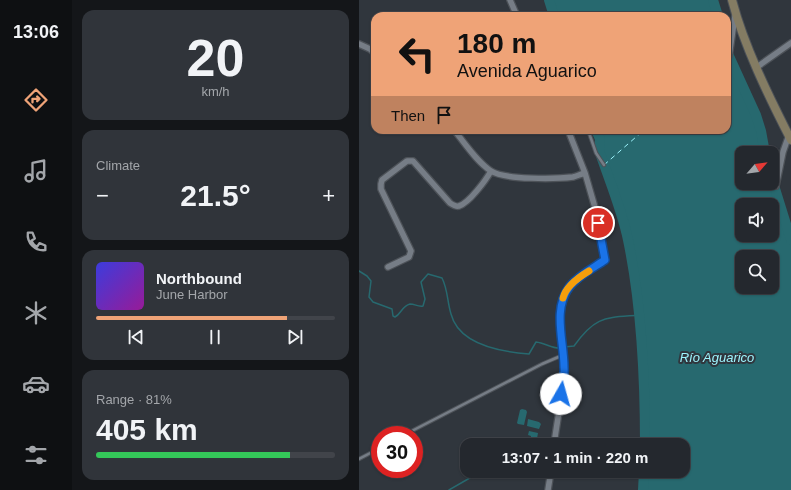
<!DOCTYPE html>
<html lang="en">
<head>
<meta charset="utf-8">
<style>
	body { margin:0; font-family:Arial,sans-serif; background:#30343a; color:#f1f3f6; height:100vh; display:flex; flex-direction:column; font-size:15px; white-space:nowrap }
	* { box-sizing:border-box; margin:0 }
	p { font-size:13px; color:#a3a6aa }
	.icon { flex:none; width:22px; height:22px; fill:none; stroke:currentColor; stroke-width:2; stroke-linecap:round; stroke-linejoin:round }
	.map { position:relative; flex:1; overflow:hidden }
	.sheet { display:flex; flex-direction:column; gap:10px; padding:10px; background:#141619; width:287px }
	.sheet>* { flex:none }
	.banner { position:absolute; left:12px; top:12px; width:360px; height:122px; border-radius:12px; box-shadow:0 1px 3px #0004,0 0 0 1px #41444a; background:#efa377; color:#111; overflow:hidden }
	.needle { width:26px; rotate:62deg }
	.tools { position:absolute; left:376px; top:146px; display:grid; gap:8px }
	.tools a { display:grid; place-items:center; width:44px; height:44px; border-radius:8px; background:#24282e; box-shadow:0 1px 3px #0004,0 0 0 1px #41444a; font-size:20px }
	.speed { position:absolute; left:12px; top:426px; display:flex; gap:8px; font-size:20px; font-weight:700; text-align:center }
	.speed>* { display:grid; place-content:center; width:52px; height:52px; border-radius:50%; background:#24282e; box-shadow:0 1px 3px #0004,0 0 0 1px #41444a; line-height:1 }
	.speed .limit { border:6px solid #d22; background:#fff; color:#111 }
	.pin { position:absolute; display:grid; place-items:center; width:34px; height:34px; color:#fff; margin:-17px; border:2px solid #fff; border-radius:50%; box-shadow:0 1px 4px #0007 }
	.me { position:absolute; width:44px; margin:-22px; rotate:7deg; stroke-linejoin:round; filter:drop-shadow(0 0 3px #0008) }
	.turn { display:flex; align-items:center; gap:14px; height:84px; padding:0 20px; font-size:18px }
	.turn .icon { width:52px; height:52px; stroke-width:2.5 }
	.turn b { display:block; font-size:28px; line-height:34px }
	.then { display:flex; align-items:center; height:38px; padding:0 20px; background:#0003; gap:8px; font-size:15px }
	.big { font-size:30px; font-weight:800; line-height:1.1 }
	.sheet .widget { flex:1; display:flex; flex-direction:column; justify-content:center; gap:6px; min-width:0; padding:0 14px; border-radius:12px; background:#30343a }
	.sheet .dial { align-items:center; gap:0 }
	.dial b { font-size:52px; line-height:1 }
	.song { display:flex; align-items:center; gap:12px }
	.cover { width:48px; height:48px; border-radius:6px; background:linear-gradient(135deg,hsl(240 70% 55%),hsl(300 70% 35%)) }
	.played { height:4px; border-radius:2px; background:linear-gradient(90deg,#efa377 80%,#41444a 80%) }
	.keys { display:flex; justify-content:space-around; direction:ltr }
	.heat { display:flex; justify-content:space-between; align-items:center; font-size:22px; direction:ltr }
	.charge { height:6px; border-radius:3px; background:linear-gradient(90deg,#34c759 81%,#41444a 0) }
	.trip { position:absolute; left:101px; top:438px; width:230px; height:40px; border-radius:12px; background:#24282e; box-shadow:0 1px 3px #0004,0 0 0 1px #41444a; font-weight:800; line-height:40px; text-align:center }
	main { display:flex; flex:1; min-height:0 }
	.tabs { display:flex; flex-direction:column; width:72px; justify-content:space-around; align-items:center; background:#0e1012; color:#a3a6aa }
	.tabs .icon { width:28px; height:28px }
	.tabs .on { color:#efa377 }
	.tabs b { font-size:18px; color:#f1f3f6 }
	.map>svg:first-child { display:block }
</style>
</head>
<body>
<main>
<nav class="tabs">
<b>13:06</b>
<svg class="icon on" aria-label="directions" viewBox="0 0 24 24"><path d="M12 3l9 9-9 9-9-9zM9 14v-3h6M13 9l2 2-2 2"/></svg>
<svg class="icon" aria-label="music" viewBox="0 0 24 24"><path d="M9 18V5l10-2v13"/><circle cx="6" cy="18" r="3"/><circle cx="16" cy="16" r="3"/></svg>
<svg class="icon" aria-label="phone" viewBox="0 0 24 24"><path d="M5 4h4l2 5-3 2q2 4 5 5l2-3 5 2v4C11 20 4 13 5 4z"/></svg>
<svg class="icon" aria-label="climate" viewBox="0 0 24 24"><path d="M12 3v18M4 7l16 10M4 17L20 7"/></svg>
<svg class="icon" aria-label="car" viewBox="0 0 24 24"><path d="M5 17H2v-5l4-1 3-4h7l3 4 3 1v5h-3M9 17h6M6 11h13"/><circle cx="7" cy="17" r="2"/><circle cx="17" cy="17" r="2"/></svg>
<svg class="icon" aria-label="filters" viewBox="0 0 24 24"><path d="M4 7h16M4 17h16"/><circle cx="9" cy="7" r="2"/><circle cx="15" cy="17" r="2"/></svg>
</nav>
<section class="sheet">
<div class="widget dial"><b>20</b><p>km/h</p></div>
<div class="widget"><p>Climate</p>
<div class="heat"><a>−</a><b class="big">21.5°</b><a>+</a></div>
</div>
<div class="widget">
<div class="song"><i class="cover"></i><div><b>Northbound</b><p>June Harbor</p></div></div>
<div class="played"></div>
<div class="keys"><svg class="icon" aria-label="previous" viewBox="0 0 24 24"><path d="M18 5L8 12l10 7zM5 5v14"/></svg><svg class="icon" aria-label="pause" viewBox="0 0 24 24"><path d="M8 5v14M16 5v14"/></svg><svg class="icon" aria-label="next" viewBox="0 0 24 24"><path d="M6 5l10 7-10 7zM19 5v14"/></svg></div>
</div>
<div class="widget"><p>Range · 81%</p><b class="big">405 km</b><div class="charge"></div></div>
</section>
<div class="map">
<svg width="432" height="490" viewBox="0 0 432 490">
	<rect width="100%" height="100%" fill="#30363d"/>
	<!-- water -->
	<path fill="#27696f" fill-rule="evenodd" d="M 190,0 L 354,0 L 359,16 L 195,16 Z
		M 368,50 L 370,56 L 397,115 L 402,131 L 406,153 L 383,153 L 383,183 L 413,183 L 413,179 L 432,240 L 432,490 L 284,490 L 285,471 L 324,471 L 324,445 L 286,445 C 286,377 283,307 269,240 C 263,210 250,180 240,150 L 241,139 L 237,130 L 368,130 ZM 383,205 L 413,205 L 413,235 L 383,235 ZM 383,257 L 413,257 L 413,287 L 383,287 Z
		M 163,409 L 167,410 L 168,412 L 165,425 L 159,424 L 158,423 L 161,410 Z
		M 169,419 L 180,422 L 182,424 L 180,429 L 168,426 Z
		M 170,431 L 179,433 L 177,444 L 162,445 L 162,442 L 171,443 L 172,436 L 169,435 Z"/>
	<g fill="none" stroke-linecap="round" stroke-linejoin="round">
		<!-- stream -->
		<path stroke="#27696f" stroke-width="1.5" d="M 0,271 L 8,276 L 12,281 L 10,297 L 14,302 L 33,309 L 34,316 L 36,317 C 42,314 43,306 51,304 C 56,304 59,307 64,306 L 66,299 L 62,282 L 69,274 L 83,278 C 89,290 88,301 92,314 C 100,345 144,352 170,354 L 177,342 C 186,343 194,349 201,348
			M 205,347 L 215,346 C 237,315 247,318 281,315
			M 90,490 L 123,471"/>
		<!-- river -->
		<path stroke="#27696f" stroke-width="10" d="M 190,0 L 195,16
			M 354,0 L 359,16
			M 368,50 L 370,56 L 397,115 L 402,131 L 406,153
			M 237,130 L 241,139 L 240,150 C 250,180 263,210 269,240 C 283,307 286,377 286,445
			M 413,179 L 432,240
			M 284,490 L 285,471"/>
		<!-- ferry -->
		<path stroke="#9df4fd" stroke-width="1" stroke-dasharray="5 4" stroke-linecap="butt" d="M 245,165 L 285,130"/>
		<defs>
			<path id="lane" d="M 229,130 L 237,153 L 245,165
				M 45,435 L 183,364 L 204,355
				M 0,459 L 21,448"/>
			<path id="street" d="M 151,0 L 158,16
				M 0,44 L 11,49 L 16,54
				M 370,56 L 376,16
				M 398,67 L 432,43
				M 95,130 C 106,143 117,161 132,171 C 146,180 197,179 214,177 C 218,176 222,174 226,173
				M 417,186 L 424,152 L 430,135
				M 29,267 L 50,257 L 52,251 L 22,189 L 22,184 L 23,180 L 48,161 L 54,161 L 91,203 C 94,205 97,207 100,206 C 110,203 127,180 132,171
				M 195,445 C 198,420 204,394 205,369 C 206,358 203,347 202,336 C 197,291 212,283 246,260 L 237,211 L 226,173 L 209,130
				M 189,490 L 192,471"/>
			<path id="secondary" d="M 373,0 C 385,46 410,97 432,140"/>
		</defs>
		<!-- lane casing -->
		<use href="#lane" stroke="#4d5258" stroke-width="4.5"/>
		<!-- street casing -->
		<use href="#street" stroke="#4d5258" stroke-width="8"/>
		<!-- secondary casing -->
		<use href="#secondary" stroke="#4d5258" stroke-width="10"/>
		<!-- lane -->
		<use href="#lane" stroke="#767d86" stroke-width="2.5"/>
		<!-- street -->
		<use href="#street" stroke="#767d86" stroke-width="5.5"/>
		<!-- secondary -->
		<use href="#secondary" stroke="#847c63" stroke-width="8"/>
	</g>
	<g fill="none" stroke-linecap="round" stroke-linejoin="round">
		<defs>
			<path id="route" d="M 202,394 C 203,385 206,376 205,367 C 205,341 193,309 211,286 C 220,275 234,268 246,260 L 239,223"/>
		</defs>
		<!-- route casing -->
		<use href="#route" stroke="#114b97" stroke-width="10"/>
		<!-- route -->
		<use href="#route" stroke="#1a73e8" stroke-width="7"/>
		<!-- slow -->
		<path stroke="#f59e0b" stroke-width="7" d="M 204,298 C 207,286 220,277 230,271"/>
	</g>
	<g text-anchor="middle" stroke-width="4" stroke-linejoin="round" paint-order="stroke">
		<!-- water labels -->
		<g font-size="13" font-style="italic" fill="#9df4fd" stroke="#30363d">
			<text x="358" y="362">Río Aguarico</text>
		</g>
	</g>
</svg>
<div class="tools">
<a><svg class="needle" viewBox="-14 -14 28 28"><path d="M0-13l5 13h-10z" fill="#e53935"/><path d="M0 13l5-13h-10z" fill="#a3a6aa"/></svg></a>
<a><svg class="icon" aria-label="sound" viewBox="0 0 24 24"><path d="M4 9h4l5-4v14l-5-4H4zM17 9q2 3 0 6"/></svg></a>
<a><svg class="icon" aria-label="search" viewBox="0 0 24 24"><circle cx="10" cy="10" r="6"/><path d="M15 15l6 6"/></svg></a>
</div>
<div class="speed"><div class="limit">30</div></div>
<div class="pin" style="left:239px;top:223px;background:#d93025"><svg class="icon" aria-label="arrive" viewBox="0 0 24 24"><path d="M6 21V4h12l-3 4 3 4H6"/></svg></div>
<svg class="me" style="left:202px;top:394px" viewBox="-20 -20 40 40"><circle r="19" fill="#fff"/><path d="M0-13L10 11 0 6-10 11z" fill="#1a73e8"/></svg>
<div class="trip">13:07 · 1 min · 220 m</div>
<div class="banner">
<div class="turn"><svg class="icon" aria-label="left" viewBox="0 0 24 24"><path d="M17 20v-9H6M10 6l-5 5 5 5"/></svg><div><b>180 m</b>Avenida Aguarico</div></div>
<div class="then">Then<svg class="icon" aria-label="arrive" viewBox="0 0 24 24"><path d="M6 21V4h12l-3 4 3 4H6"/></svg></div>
</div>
</div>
</main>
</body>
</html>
